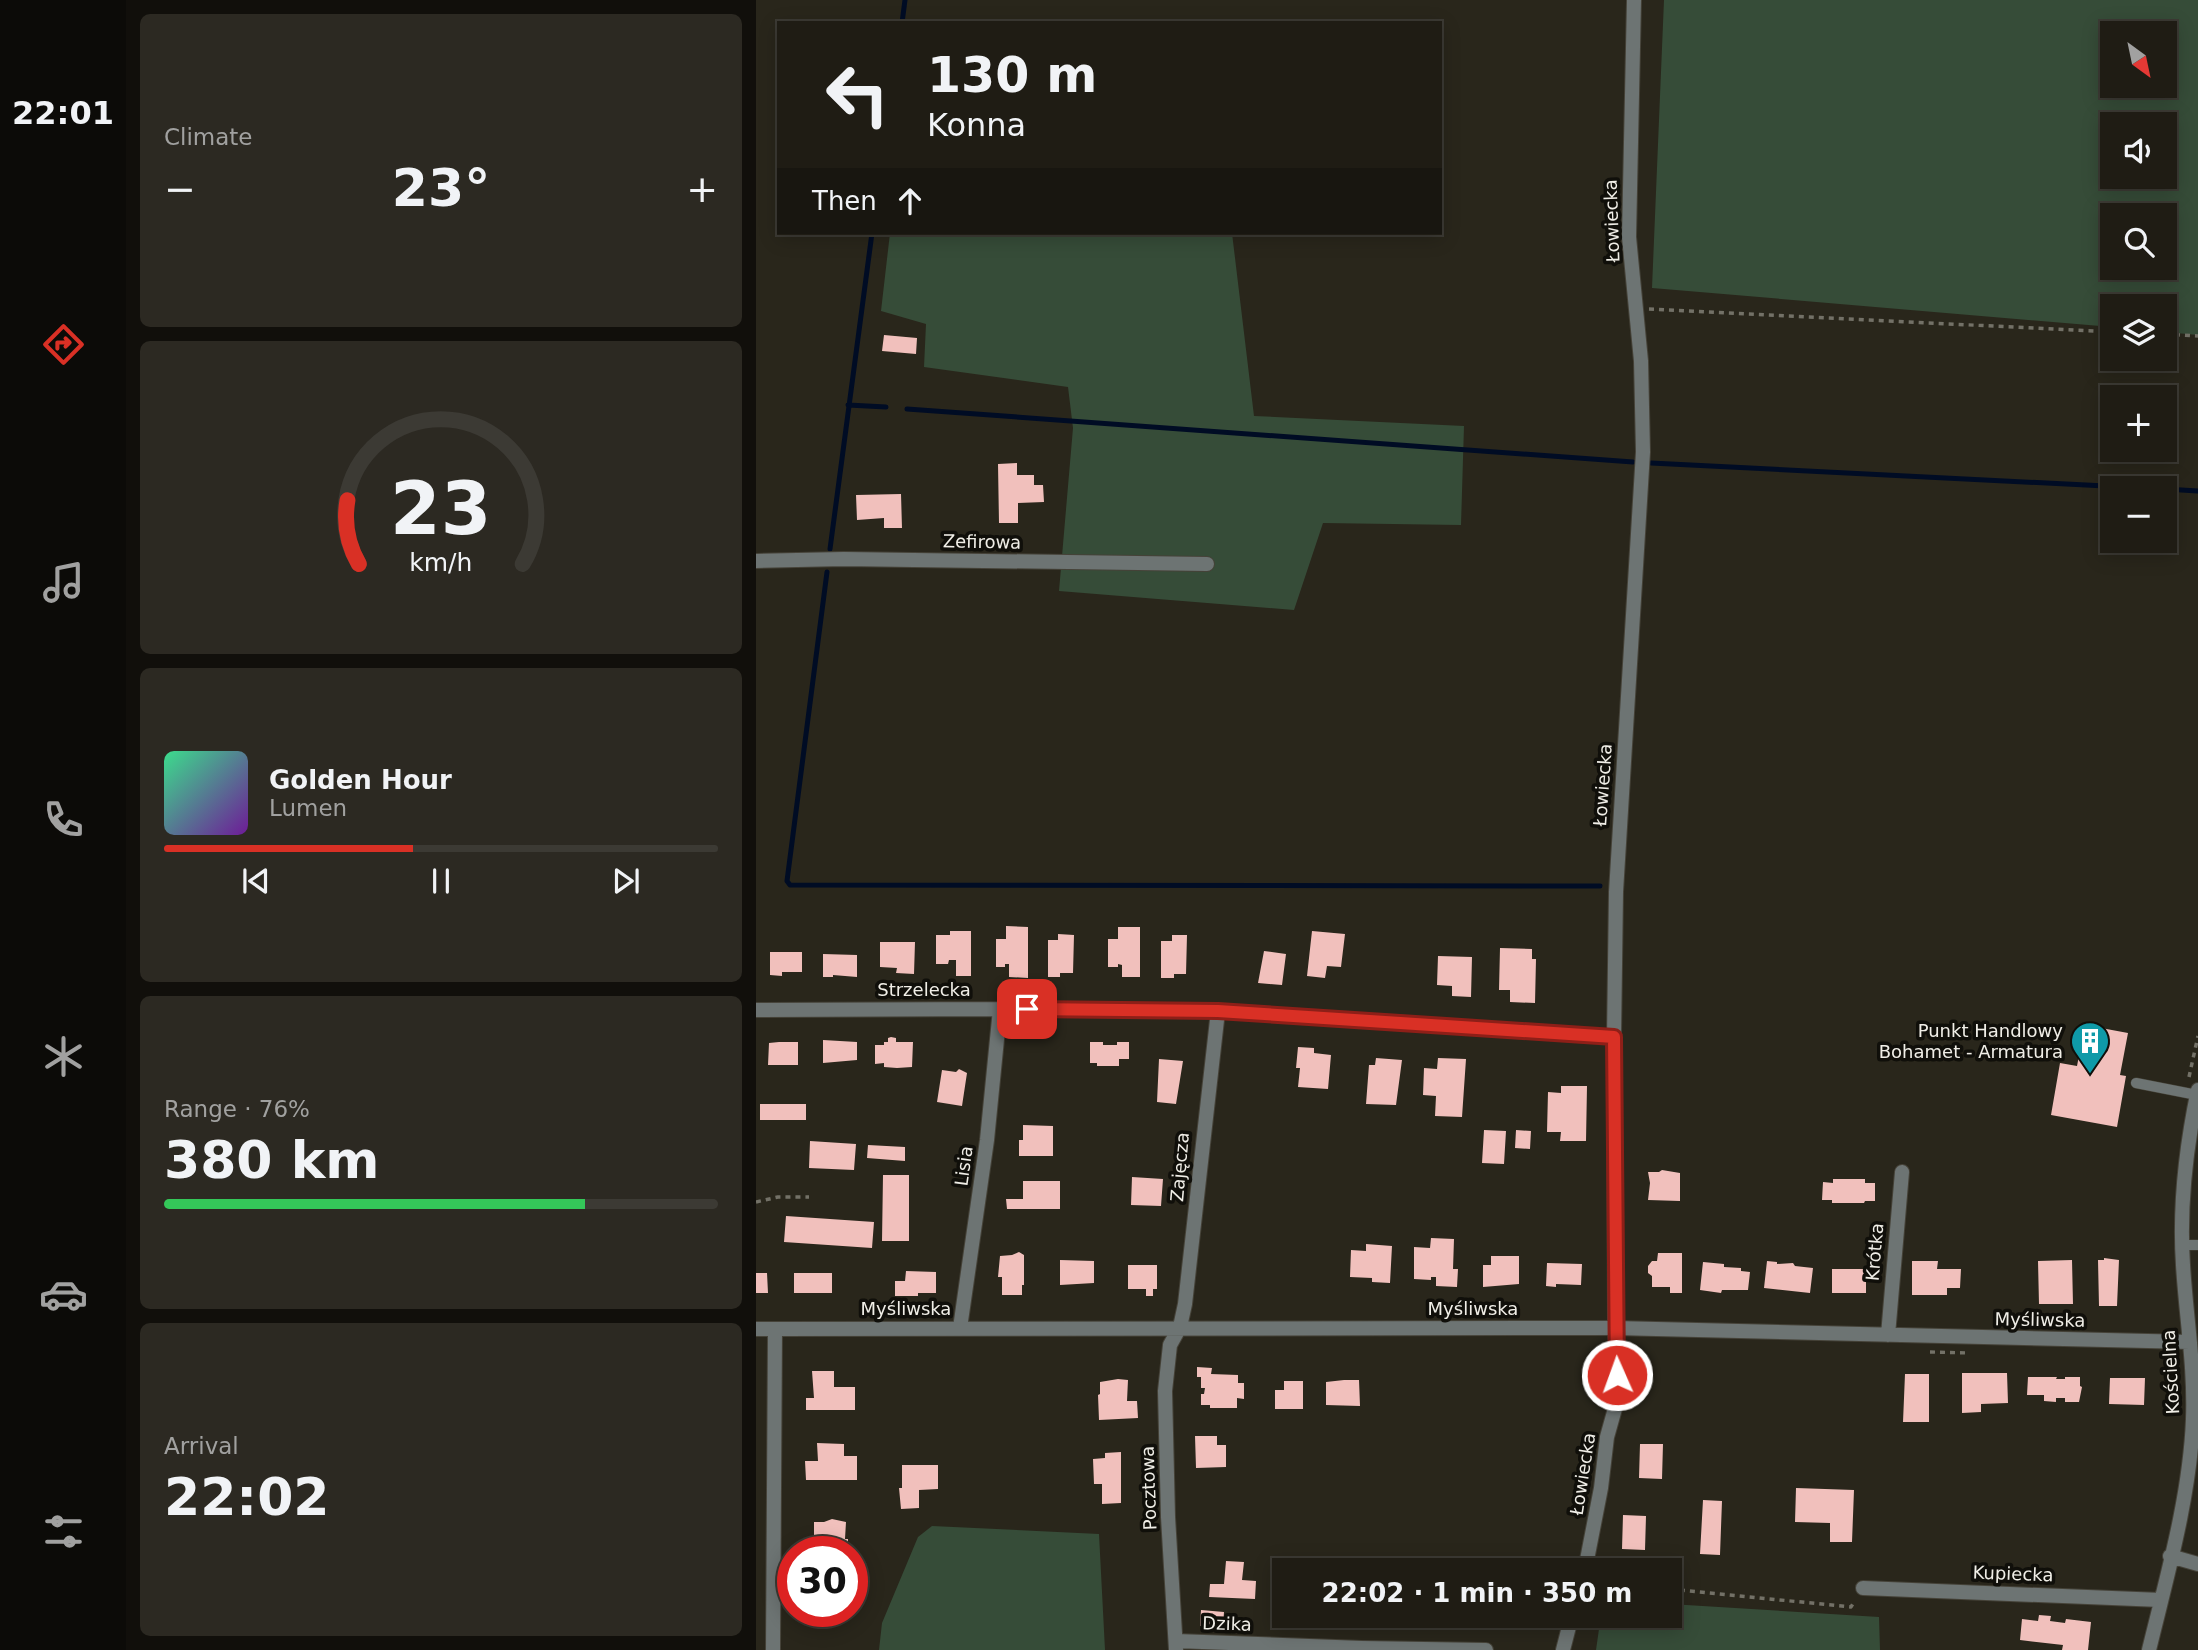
<!DOCTYPE html>
<html lang="en">
<head>
<meta charset="utf-8">
<style>
	body { margin:0; font-family:"DejaVu Sans",sans-serif; background:#2c2922; color:#f1f3f6; height:100vh; display:flex; flex-direction:column; font-size:26px; white-space:nowrap }
	* { box-sizing:border-box; margin:0 }
	p { font-size:23px; color:#a1a1a0 }
	.icon { flex:none; width:38px; height:38px; fill:none; stroke:currentColor; stroke-width:2; stroke-linecap:round; stroke-linejoin:round }
	.map { position:relative; flex:1; overflow:hidden }
	.panel { display:flex; flex-direction:column; gap:14px; padding:14px; background:#110f0b; width:630px }
	.panel>* { flex:none }
	.hud { position:absolute; left:21px; top:21px; width:665px; height:214px; border-radius:0px; box-shadow:0 4px 18px #0003,0 0 0 2px #3c3a34; background:#1f1c14; color:#f1f3f6; overflow:hidden }
	.needle { width:46px; rotate:147deg }
	.tools { position:absolute; left:1344px; top:21px; display:grid; gap:14px }
	.tools a { display:grid; place-items:center; width:77px; height:77px; border-radius:0px; background:#1f1c14; box-shadow:0 4px 18px #0003,0 0 0 2px #3c3a34; font-size:35px }
	.speed { position:absolute; left:21px; top:1536px; display:flex; gap:14px; font-size:35px; font-weight:700; text-align:center }
	.speed>* { display:grid; place-content:center; width:91px; height:91px; border-radius:50%; background:#1f1c14; box-shadow:0 4px 18px #0003,0 0 0 2px #3c3a34; line-height:1 }
	.speed .limit { border:10px solid #d22; background:#fff; color:#111 }
	.pin { position:absolute; display:grid; place-items:center; width:60px; height:60px; color:#fff; margin:-30px; border-radius:14px; box-shadow:0 4px 10px #0006 }
	.me { position:absolute; width:77px; margin:-38px; rotate:358deg; stroke-linejoin:round; filter:drop-shadow(0 0 5px #0008) }
	.turn { display:flex; align-items:center; gap:24px; height:147px; padding:0 35px; font-size:32px }
	.turn .icon { width:91px; height:91px; stroke-width:2.5 }
	.turn b { display:block; font-size:49px; line-height:60px }
	.then { display:flex; align-items:center; height:66px; padding:0 35px; background:#0003; gap:14px; font-size:26px }
	.big { font-size:52px; font-weight:800; line-height:1.1 }
	.panel .card { flex:1; display:flex; flex-direction:column; justify-content:center; gap:10px; min-width:0; padding:0 24px; border-radius:10px; background:#2c2922 }
	.panel .dial { align-items:center; gap:0 }
	.dial svg { height:182px; overflow:visible; fill:none; stroke:#3c3a34; stroke-width:7; stroke-linecap:round; text-anchor:middle }
	.dial text { fill:#f1f3f6; stroke:none }
	.song { display:flex; align-items:center; gap:21px }
	.cover { width:84px; height:84px; border-radius:10px; background:linear-gradient(135deg,hsl(150 70% 55%),hsl(280 70% 35%)) }
	.played { height:7px; border-radius:4px; background:linear-gradient(90deg,#d93025 45%,#3c3a34 45%) }
	.keys { display:flex; justify-content:space-around; direction:ltr }
	.heat { display:flex; justify-content:space-between; align-items:center; font-size:38px; direction:ltr }
	.charge { height:10px; border-radius:5px; background:linear-gradient(90deg,#34c759 76%,#3c3a34 0) }
	.trip { position:absolute; left:516px; top:1558px; width:410px; height:70px; border-radius:0px; background:#1f1c14; box-shadow:0 4px 18px #0003,0 0 0 2px #3c3a34; font-weight:800; line-height:70px; text-align:center }
	main { display:flex; flex:1; min-height:0 }
	.tab-bar { display:flex; flex-direction:column; width:126px; justify-content:space-around; align-items:center; background:#0c0b08; color:#a1a1a0 }
	.tab-bar .icon { width:49px; height:49px }
	.tab-bar .active { color:#d93025 }
	.tab-bar b { font-size:32px; color:#f1f3f6 }
	.map>svg:first-child { display:block }
</style>
</head>
<body>
<main>
<nav class="tab-bar">
<b>22:01</b>
<svg class="icon active" aria-label="directions" viewBox="0 0 24 24"><path d="M12 3l9 9-9 9-9-9zM9 14v-3h6M13 9l2 2-2 2"/></svg>
<svg class="icon" aria-label="music" viewBox="0 0 24 24"><path d="M9 18V5l10-2v13"/><circle cx="6" cy="18" r="3"/><circle cx="16" cy="16" r="3"/></svg>
<svg class="icon" aria-label="phone" viewBox="0 0 24 24"><path d="M5 4h4l2 5-3 2q2 4 5 5l2-3 5 2v4C11 20 4 13 5 4z"/></svg>
<svg class="icon" aria-label="climate" viewBox="0 0 24 24"><path d="M12 3v18M4 7l16 10M4 17L20 7"/></svg>
<svg class="icon" aria-label="car" viewBox="0 0 24 24"><path d="M5 17H2v-5l4-1 3-4h7l3 4 3 1v5h-3M9 17h6M6 11h13"/><circle cx="7" cy="17" r="2"/><circle cx="17" cy="17" r="2"/></svg>
<svg class="icon" aria-label="filters" viewBox="0 0 24 24"><path d="M4 7h16M4 17h16"/><circle cx="9" cy="7" r="2"/><circle cx="15" cy="17" r="2"/></svg>
</nav>
<section class="panel">
<div class="card"><p>Climate</p>
<div class="heat"><a>−</a><b class="big">23°</b><a>+</a></div>
</div>
<div class="card dial"><svg viewBox="0 0 100 80">
<path d="M14 69A42 42 0 1 1 86 69"/>
<path d="M14 69A42 42 0 0 1 9 41" stroke="#d93025"/>
<text x="50" y="56" font-size="32" font-weight="700">23</text>
<text x="50" y="72" font-size="11">km/h</text>
</svg></div>
<div class="card">
<div class="song"><i class="cover"></i><div><b>Golden Hour</b><p>Lumen</p></div></div>
<div class="played"></div>
<div class="keys"><svg class="icon" aria-label="previous" viewBox="0 0 24 24"><path d="M18 5L8 12l10 7zM5 5v14"/></svg><svg class="icon" aria-label="pause" viewBox="0 0 24 24"><path d="M8 5v14M16 5v14"/></svg><svg class="icon" aria-label="next" viewBox="0 0 24 24"><path d="M6 5l10 7-10 7zM19 5v14"/></svg></div>
</div>
<div class="card"><p>Range · 76%</p><b class="big">380 km</b><div class="charge"></div></div>
<div class="card"><p>Arrival</p><b class="big">22:02</b></div>
</section>
<div class="map">
<svg width="1442" height="1650" viewBox="0 0 1442 1650">
	<rect width="100%" height="100%" fill="#29261b"/>
	<!-- green -->
	<path fill="#364c38" fill-rule="evenodd" d="M 908,0 L 1442,0 L 1442,335 L 1409,332 L 1409,306 L 1356,306 L 1356,327 L 896,288 ZM 1356,33 L 1409,33 L 1409,86 L 1356,86 ZM 1356,124 L 1409,124 L 1409,177 L 1356,177 ZM 1356,215 L 1409,215 L 1409,268 L 1356,268 Z
		M 134,233 L 476,233 L 498,416 L 708,426 L 705,525 L 567,523 L 538,610 L 303,591 L 317,428 L 312,387 L 168,367 L 170,324 L 125,311 Z
		M 176,1526 L 343,1534 L 349,1650 L 123,1650 L 126,1623 L 162,1537 Z
		M 914,1604 L 1123,1617 L 1124,1650 L 840,1650 L 845,1615 L 914,1615 Z"/>
	<g fill="none" stroke-linecap="round" stroke-linejoin="round">
		<!-- stream -->
		<path stroke="#000c24" stroke-width="5" d="M 146,23 L 149,0
			M 92,405 L 130,407
			M 151,409 L 877,462
			M 895,463 L 1389,488
			M 1409,489 L 1442,491
			M 74,549 L 116,233
			M 71,572 L 31,881 L 34,885 L 844,886"/>
	</g>
	<!-- building -->
	<path fill="#f1c0bc" d="M 128,335 L 161,338 L 160,354 L 126,351 Z
		M 261,463 L 261,475 L 278,475 L 278,485 L 287,485 L 288,502 L 262,503 L 262,523 L 243,523 L 242,464 Z
		M 145,494 L 146,528 L 128,528 L 128,518 L 101,520 L 100,495 Z
		M 250,926 L 272,927 L 272,978 L 253,977 L 253,964 L 249,964 L 249,967 L 240,967 L 240,939 L 250,939 Z
		M 362,927 L 384,927 L 384,977 L 366,977 L 366,965 L 362,964 L 362,967 L 352,967 L 352,939 L 362,939 Z
		M 194,931 L 215,931 L 215,976 L 200,976 L 200,960 L 193,960 L 192,964 L 180,964 L 180,935 L 194,935 Z
		M 556,931 L 589,934 L 585,967 L 571,966 L 569,978 L 551,976 Z
		M 302,934 L 318,935 L 317,973 L 304,973 L 304,977 L 292,977 L 292,940 L 302,940 Z
		M 416,935 L 431,935 L 430,974 L 418,974 L 418,978 L 405,978 L 405,941 L 416,941 Z
		M 124,942 L 159,942 L 158,974 L 140,973 L 141,968 L 124,967 Z
		M 744,948 L 776,949 L 776,959 L 780,959 L 779,1003 L 754,1002 L 754,990 L 743,990 Z
		M 508,951 L 530,954 L 526,985 L 502,983 Z
		M 14,952 L 46,952 L 46,972 L 26,972 L 26,976 L 14,975 Z
		M 67,954 L 101,955 L 101,977 L 77,975 L 77,977 L 67,977 Z
		M 682,956 L 716,957 L 715,997 L 696,996 L 696,986 L 681,985 Z
		M 1329,1025 L 1372,1033 L 1364,1075 L 1370,1076 L 1361,1127 L 1295,1115 L 1304,1063 L 1321,1066 Z
		M 135,1037 L 140,1038 L 140,1042 L 157,1042 L 156,1067 L 141,1068 L 128,1067 L 128,1063 L 119,1064 L 119,1045 L 128,1045 L 128,1042 L 132,1042 L 132,1038 Z
		M 67,1040 L 101,1042 L 101,1060 L 67,1063 Z
		M 23,1042 L 42,1042 L 42,1065 L 12,1065 L 13,1043 Z
		M 334,1042 L 347,1042 L 347,1045 L 361,1045 L 361,1042 L 373,1042 L 373,1059 L 363,1059 L 363,1066 L 341,1066 L 341,1063 L 334,1063 Z
		M 542,1047 L 558,1048 L 558,1053 L 575,1055 L 572,1089 L 542,1087 L 544,1068 L 540,1068 Z
		M 620,1058 L 646,1060 L 640,1105 L 610,1104 L 613,1065 L 619,1065 Z
		M 682,1058 L 710,1059 L 706,1117 L 679,1116 L 680,1096 L 667,1095 L 668,1068 L 681,1069 Z
		M 403,1059 L 427,1061 L 420,1104 L 401,1102 Z
		M 203,1069 L 211,1073 L 206,1106 L 181,1102 L 186,1070 L 200,1072 Z
		M 805,1086 L 831,1086 L 830,1141 L 804,1141 L 805,1132 L 791,1132 L 792,1092 L 805,1093 Z
		M 4,1104 L 50,1104 L 50,1120 L 4,1120 Z
		M 267,1125 L 297,1126 L 297,1156 L 263,1156 L 263,1140 L 267,1140 Z
		M 728,1130 L 750,1131 L 748,1164 L 726,1163 Z
		M 760,1130 L 775,1131 L 774,1149 L 759,1148 Z
		M 54,1141 L 100,1144 L 98,1170 L 53,1168 Z
		M 112,1145 L 149,1147 L 149,1161 L 111,1158 Z
		M 906,1170 L 924,1173 L 924,1201 L 892,1200 L 894,1183 L 892,1172 L 903,1172 Z
		M 127,1175 L 153,1175 L 153,1241 L 126,1241 Z
		M 376,1177 L 407,1179 L 405,1206 L 375,1205 Z
		M 1077,1179 L 1109,1179 L 1109,1183 L 1119,1183 L 1119,1201 L 1109,1201 L 1108,1203 L 1076,1203 L 1076,1200 L 1066,1200 L 1067,1182 L 1077,1183 Z
		M 267,1181 L 304,1181 L 304,1209 L 251,1209 L 250,1199 L 267,1199 Z
		M 30,1216 L 118,1222 L 116,1248 L 28,1242 Z
		M 675,1238 L 698,1239 L 697,1269 L 702,1269 L 701,1287 L 680,1286 L 680,1277 L 675,1277 L 675,1280 L 658,1279 L 658,1247 L 674,1248 Z
		M 610,1244 L 636,1246 L 634,1283 L 616,1282 L 616,1278 L 594,1277 L 595,1250 L 610,1251 Z
		M 263,1252 L 268,1255 L 268,1285 L 266,1285 L 266,1295 L 246,1295 L 246,1277 L 242,1277 L 244,1256 L 256,1255 Z
		M 902,1253 L 926,1253 L 926,1293 L 914,1293 L 914,1287 L 896,1287 L 896,1276 L 892,1273 L 892,1266 L 896,1261 L 901,1261 Z
		M 735,1256 L 763,1256 L 763,1284 L 727,1287 L 727,1265 L 735,1265 Z
		M 1348,1258 L 1363,1260 L 1361,1306 L 1343,1306 L 1342,1260 L 1348,1260 Z
		M 304,1260 L 338,1261 L 338,1283 L 304,1285 Z
		M 1316,1260 L 1317,1304 L 1283,1304 L 1282,1261 Z
		M 1011,1261 L 1021,1262 L 1021,1264 L 1037,1263 L 1039,1266 L 1057,1268 L 1054,1293 L 1008,1288 Z
		M 1156,1261 L 1182,1261 L 1181,1269 L 1205,1269 L 1204,1288 L 1191,1288 L 1191,1295 L 1156,1295 Z
		M 947,1262 L 968,1264 L 968,1267 L 985,1268 L 985,1271 L 994,1272 L 992,1290 L 966,1290 L 965,1293 L 944,1290 Z
		M 791,1263 L 826,1264 L 825,1285 L 800,1284 L 800,1287 L 790,1286 Z
		M 372,1265 L 401,1265 L 401,1289 L 397,1289 L 397,1296 L 390,1296 L 390,1289 L 372,1289 Z
		M 1076,1269 L 1110,1269 L 1110,1293 L 1076,1293 Z
		M 150,1271 L 180,1272 L 180,1293 L 162,1293 L 162,1296 L 139,1296 L 139,1281 L 149,1281 Z
		M 0,1273 L 11,1273 L 12,1293 L 0,1293 Z
		M 38,1273 L 76,1273 L 76,1293 L 38,1293 Z
		M 441,1367 L 456,1368 L 455,1374 L 482,1375 L 482,1383 L 488,1383 L 488,1399 L 481,1398 L 481,1408 L 454,1408 L 454,1405 L 445,1405 L 445,1394 L 448,1394 L 449,1388 L 445,1388 L 445,1377 L 441,1377 Z
		M 56,1371 L 78,1371 L 78,1387 L 99,1387 L 99,1410 L 50,1410 L 50,1398 L 58,1398 Z
		M 1206,1373 L 1251,1373 L 1252,1403 L 1225,1404 L 1225,1412 L 1206,1413 Z
		M 1149,1374 L 1173,1374 L 1173,1422 L 1147,1422 Z
		M 1272,1377 L 1301,1377 L 1300,1379 L 1309,1379 L 1309,1377 L 1324,1377 L 1324,1386 L 1326,1387 L 1323,1402 L 1309,1402 L 1309,1398 L 1300,1398 L 1300,1402 L 1288,1401 L 1288,1395 L 1271,1395 Z
		M 1354,1378 L 1389,1378 L 1388,1405 L 1353,1404 Z
		M 362,1379 L 372,1380 L 371,1401 L 381,1401 L 382,1418 L 343,1420 L 342,1395 L 344,1394 L 344,1382 Z
		M 588,1380 L 603,1380 L 604,1406 L 570,1405 L 570,1382 Z
		M 528,1381 L 547,1381 L 547,1409 L 519,1409 L 519,1390 L 528,1390 Z
		M 439,1436 L 461,1436 L 461,1445 L 470,1445 L 470,1467 L 440,1468 Z
		M 61,1443 L 88,1444 L 88,1456 L 101,1456 L 101,1480 L 50,1480 L 49,1461 L 62,1461 Z
		M 884,1444 L 907,1444 L 906,1479 L 883,1478 Z
		M 365,1452 L 365,1503 L 346,1504 L 346,1484 L 338,1484 L 337,1459 L 349,1458 L 349,1453 Z
		M 146,1465 L 182,1465 L 182,1489 L 163,1490 L 163,1508 L 145,1509 L 143,1488 L 146,1488 Z
		M 1040,1488 L 1098,1490 L 1096,1542 L 1074,1542 L 1074,1523 L 1039,1522 Z
		M 947,1500 L 966,1501 L 964,1555 L 944,1554 Z
		M 867,1515 L 890,1516 L 889,1550 L 866,1549 Z
		M 76,1519 L 90,1522 L 89,1539 L 92,1539 L 92,1552 L 58,1552 L 58,1522 L 68,1522 Z
		M 470,1561 L 488,1562 L 486,1580 L 500,1581 L 499,1599 L 453,1597 L 454,1584 L 468,1584 Z
		M 445,1610 L 468,1612 L 467,1627 L 444,1626 Z
		M 1283,1615 L 1295,1616 L 1294,1621 L 1309,1623 L 1310,1619 L 1335,1622 L 1332,1650 L 1306,1650 L 1307,1645 L 1264,1640 L 1266,1619 L 1282,1621 Z"/>
	<g fill="none" stroke-linecap="round" stroke-linejoin="round">
		<defs>
			<path id="lane" d="M 1380,1083 L 1441,1095
				M 1426,1245 L 1442,1245"/>
			<path id="street" d="M 0,561 L 88,559 L 451,564
				M 0,1010 L 244,1009 L 462,1011 L 858,1037
				M 204,1328 L 231,1140 L 244,1009
				M 0,1329 L 859,1328 L 1434,1342
				M 1132,1335 L 1146,1172
				M 1414,1556 L 1442,1564
				M 829,1570 L 845,1488 L 851,1437 L 862,1398 L 859,1328 L 858,1037 L 860,892 L 887,452 L 885,361 L 873,237 L 878,0
				M 1107,1588 L 1405,1600
				M 420,1641 L 606,1648 L 730,1650
				M 17,1650 L 19,1329
				M 420,1650 L 412,1517 L 409,1391 L 414,1345 L 424,1327 L 429,1304 L 462,1011
				M 807,1650 L 816,1615
				M 1393,1650 C 1411,1576 1434,1496 1437,1419 C 1439,1367 1430,1316 1427,1265 C 1423,1205 1430,1147 1442,1090"/>
		</defs>
		<!-- lane casing -->
		<use href="#lane" stroke="#454238" stroke-width="11"/>
		<!-- street casing -->
		<use href="#street" stroke="#454238" stroke-width="16"/>
		<!-- path -->
		<path stroke="#737167" stroke-width="3.5" stroke-dasharray="5 5" stroke-linecap="butt" d="M 893,309 L 1356,332
			M 1409,334 L 1442,336
			M 1433,1077 L 1442,1036
			M 0,1202 L 22,1197 L 53,1197
			M 1174,1352 L 1214,1353
			M 914,1589 L 1095,1607 L 1099,1600"/>
		<!-- lane -->
		<use href="#lane" stroke="#6d7473" stroke-width="10"/>
		<!-- street -->
		<use href="#street" stroke="#6d7473" stroke-width="14"/>
	</g>
	<g fill="none" stroke-linecap="round" stroke-linejoin="round">
		<defs>
			<path id="route" d="M 271,1009 L 462,1011 L 858,1037 L 861,1375"/>
		</defs>
		<!-- route casing -->
		<use href="#route" stroke="#8d1f18" stroke-width="18"/>
		<!-- route -->
		<use href="#route" stroke="#d93025" stroke-width="12"/>
	</g>
	<!-- icons -->
	<defs>
		<symbol id="building-pin" viewBox="-11 -11 22 30"><path d="M0 17L-7.5 6A9.5 9.5 0 1 1 7.5 6Z" fill="#0f9aa8" stroke="#100f0a"/><path d="M-4-6H4V6H1V3H-1V6H-4ZM-2.5-4.3h1.7v1.8h-1.7ZM.8-4.3h1.7v1.8H.8ZM-2.5-1h1.7V.8h-1.7ZM.8-1h1.7V.8H.8Z" fill="#fff"/></symbol>
	</defs>
	<g fill-rule="evenodd">
		<use href="#building-pin" x="1312" y="1019" width="44" height="60"/>
	</g>
	<g text-anchor="middle" stroke-width="7" stroke-linejoin="round" paint-order="stroke">
		<!-- street labels -->
		<g font-size="18" fill="#f0eee7" stroke="#100f0a">
			<text transform="translate(856 221) rotate(-92)" y="6">Łowiecka</text>
			<text transform="translate(226 542) rotate(1)" y="6">Zefirowa</text>
			<text transform="translate(847 785) rotate(-86)" y="6">Łowiecka</text>
			<text x="168" y="996">Strzelecka</text>
			<text transform="translate(208 1166) rotate(-82)" y="6">Lisia</text>
			<text transform="translate(424 1167) rotate(-85)" y="6">Zajęcza</text>
			<text transform="translate(1119 1252) rotate(-85)" y="6">Krótka</text>
			<text x="150" y="1315">Myśliwska</text>
			<text x="717" y="1315">Myśliwska</text>
			<text transform="translate(1284 1320) rotate(1)" y="6">Myśliwska</text>
			<text transform="translate(1415 1372) rotate(-93)" y="6">Kościelna</text>
			<text transform="translate(827 1474) rotate(-81)" y="6">Łowiecka</text>
			<text transform="translate(393 1488) rotate(-92)" y="6">Pocztowa</text>
			<text transform="translate(1257 1574) rotate(2)" y="6">Kupiecka</text>
			<text transform="translate(471 1624) rotate(2)" y="6">Dzika</text>
		</g>
		<!-- poi labels -->
		<g font-size="18" fill="#f0eee7" stroke="#100f0a" text-anchor="end">
			<text x="1307" y="1037">Punkt Handlowy<tspan x="1307" dy="21">Bohamet - Armatura</tspan></text>
		</g>
	</g>
</svg>
<div class="tools">
<a><svg class="needle" viewBox="-14 -14 28 28"><path d="M0-13l5 13h-10z" fill="#e53935"/><path d="M0 13l5-13h-10z" fill="#a1a1a0"/></svg></a>
<a><svg class="icon" aria-label="sound" viewBox="0 0 24 24"><path d="M4 9h4l5-4v14l-5-4H4zM17 9q2 3 0 6"/></svg></a>
<a><svg class="icon" aria-label="search" viewBox="0 0 24 24"><circle cx="10" cy="10" r="6"/><path d="M15 15l6 6"/></svg></a>
<a><svg class="icon" aria-label="layers" viewBox="0 0 24 24"><path d="M12 4l9 5-9 5-9-5zM3 14l9 5 9-5"/></svg></a>
<a>+</a>
<a>−</a>
</div>
<div class="speed"><div class="limit">30</div></div>
<div class="pin" style="left:271px;top:1009px;background:#d93025"><svg class="icon" aria-label="arrive" viewBox="0 0 24 24"><path d="M6 21V4h12l-3 4 3 4H6"/></svg></div>
<svg class="me" style="left:861px;top:1375px" viewBox="-20 -20 40 40"><circle r="17" fill="#d93025" stroke="#fff" stroke-width="3"/><path d="M0-11L8 9 0 5-8 9z" fill="#fff"/></svg>
<div class="trip">22:02 · 1 min · 350 m</div>
<div class="hud">
<div class="turn"><svg class="icon" aria-label="left" viewBox="0 0 24 24"><path d="M17 20v-9H6M10 6l-5 5 5 5"/></svg><div><b>130 m</b>Konna</div></div>
<div class="then">Then<svg class="icon" aria-label="ahead" viewBox="0 0 24 24"><path d="M12 20V5M6 11l6-6 6 6"/></svg></div>
</div>
</div>
</main>
</body>
</html>
